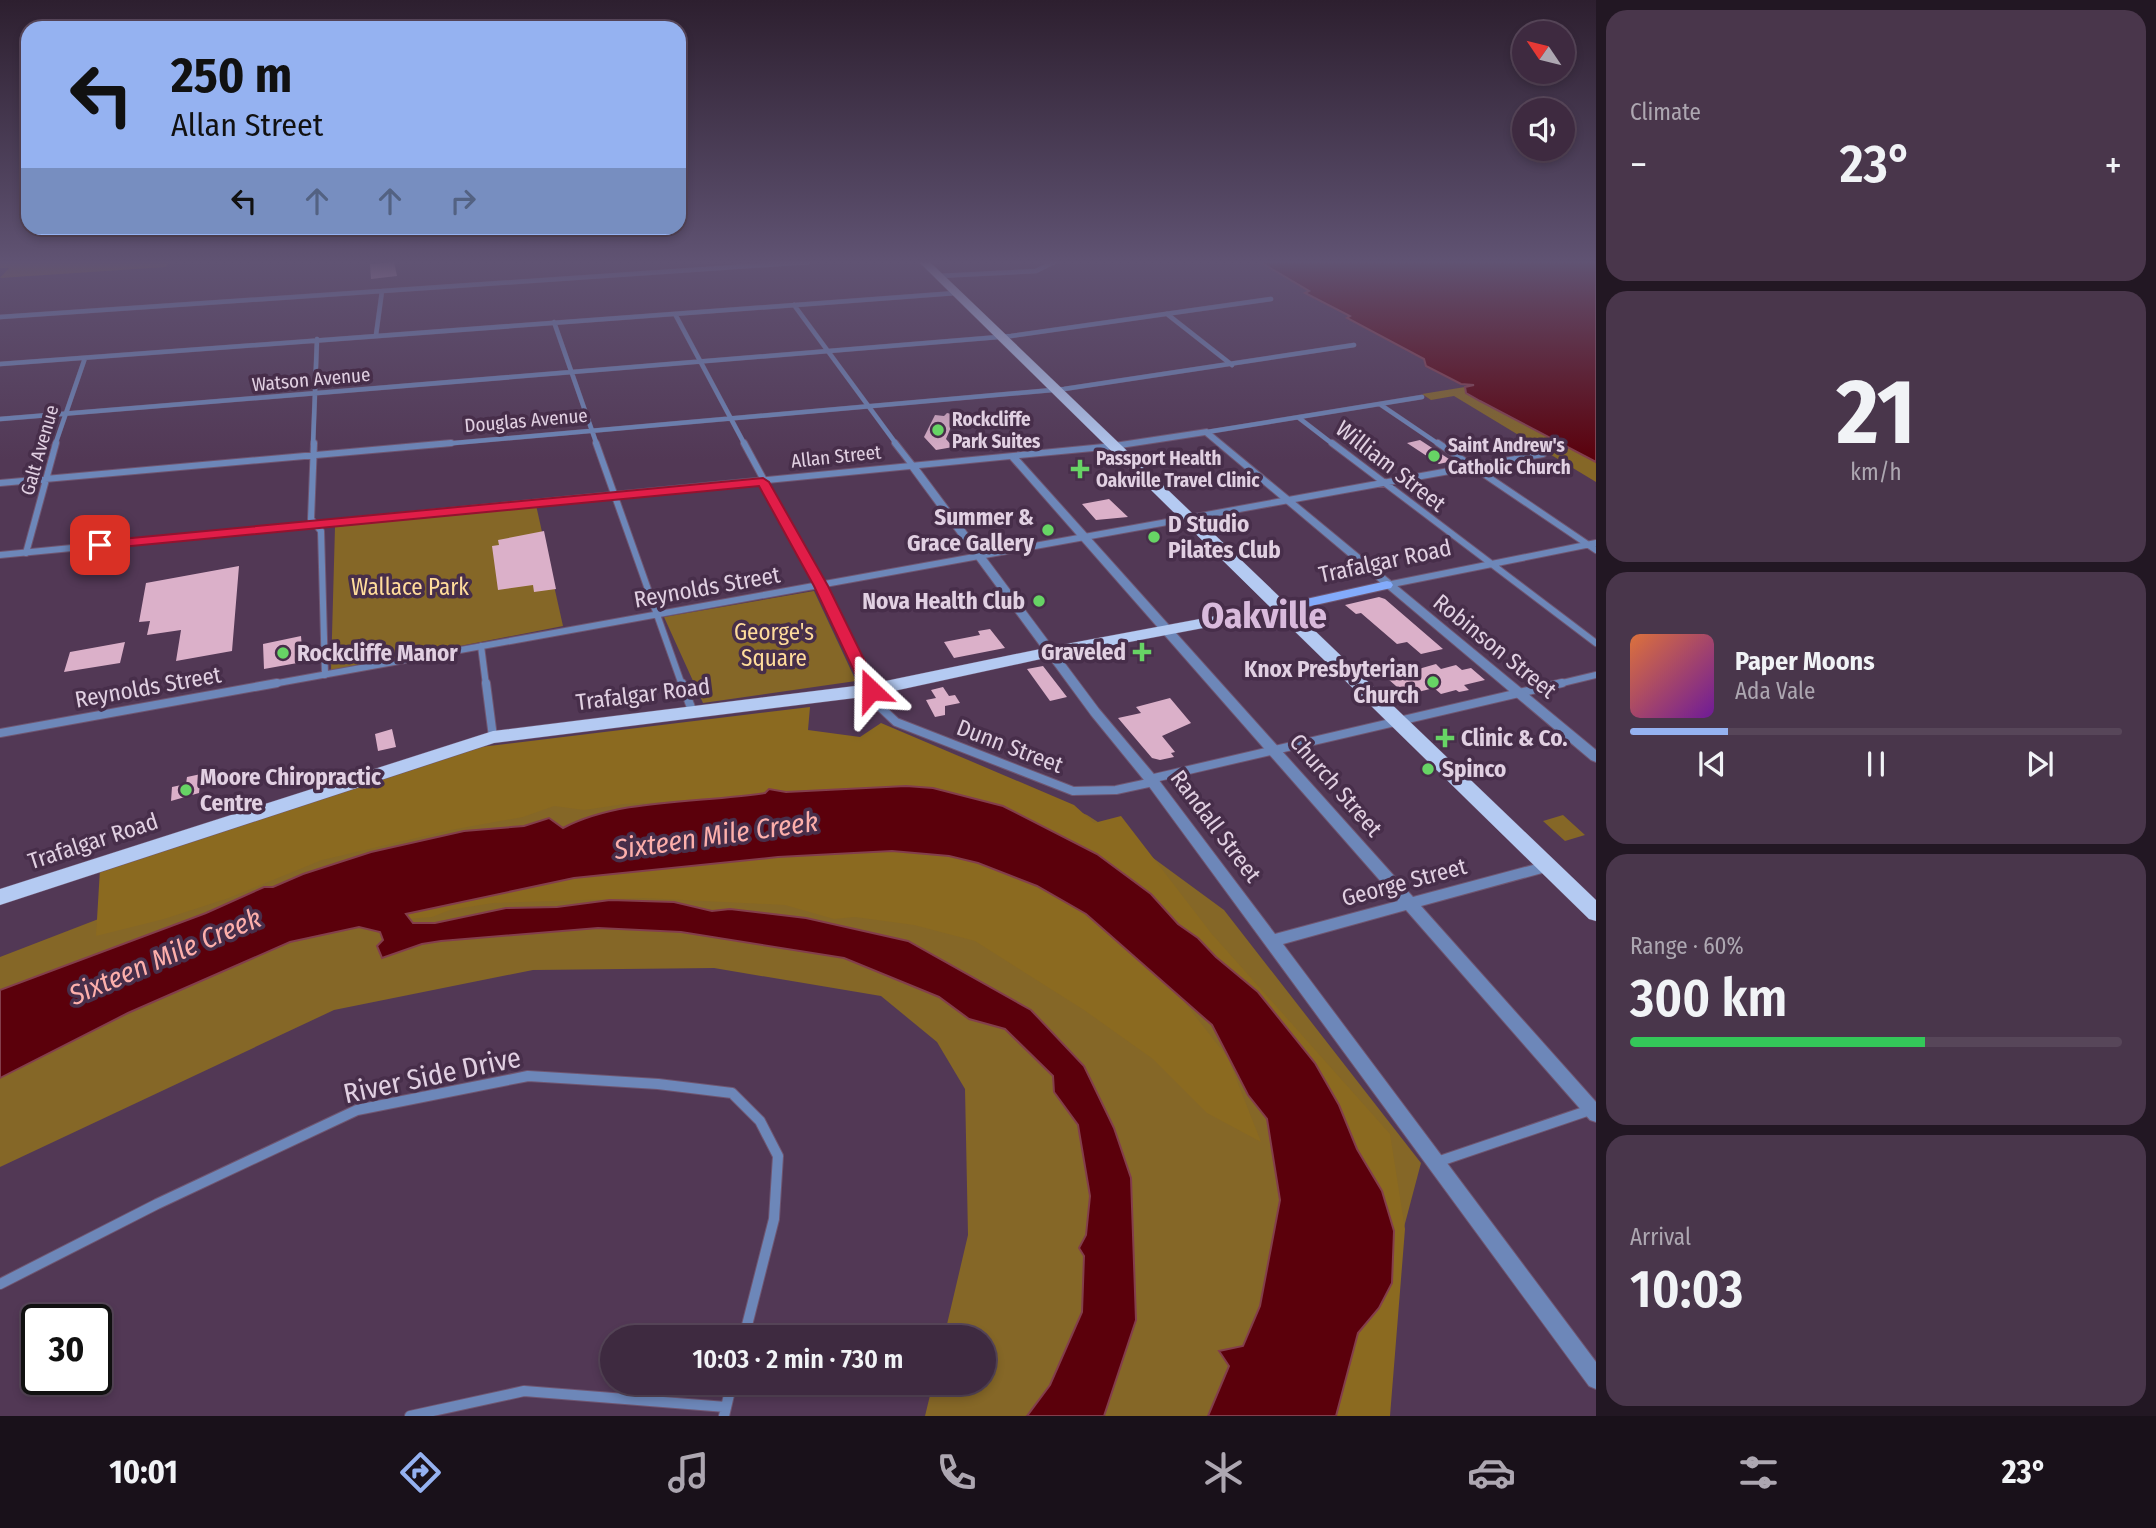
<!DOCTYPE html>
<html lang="en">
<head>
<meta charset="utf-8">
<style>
	body { margin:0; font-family:"Fira Sans Condensed",sans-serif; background:#49364b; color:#f1f3f6; height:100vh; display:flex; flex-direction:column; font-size:26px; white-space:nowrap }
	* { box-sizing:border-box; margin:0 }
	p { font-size:23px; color:#ada7b1 }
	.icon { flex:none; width:38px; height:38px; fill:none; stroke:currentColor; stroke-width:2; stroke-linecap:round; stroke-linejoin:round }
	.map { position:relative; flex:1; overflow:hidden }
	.drawer { display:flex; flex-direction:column; gap:10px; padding:10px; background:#221723; width:560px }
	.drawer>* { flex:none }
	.top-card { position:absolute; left:21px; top:21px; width:665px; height:214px; border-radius:21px; box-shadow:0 4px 10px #0003,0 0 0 2px #574659; background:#95b2f1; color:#111; overflow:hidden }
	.needle { width:46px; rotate:305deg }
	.controls { position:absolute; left:1512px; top:21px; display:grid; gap:14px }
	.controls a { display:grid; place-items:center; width:63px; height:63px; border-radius:50%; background:#3e2a40; box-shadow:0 4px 10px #0003,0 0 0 2px #574659; font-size:35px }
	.speed { position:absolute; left:21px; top:1304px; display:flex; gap:14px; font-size:35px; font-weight:700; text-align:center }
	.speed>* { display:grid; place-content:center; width:91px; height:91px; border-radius:50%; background:#3e2a40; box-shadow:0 4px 10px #0003,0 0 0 2px #574659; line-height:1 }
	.speed .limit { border:4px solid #111; border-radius:10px; background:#fff; color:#111 }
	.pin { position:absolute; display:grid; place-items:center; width:60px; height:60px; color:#fff; margin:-30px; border-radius:14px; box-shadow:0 4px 10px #0006 }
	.me { position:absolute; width:77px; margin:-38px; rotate:337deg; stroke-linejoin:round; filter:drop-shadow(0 0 5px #0008) }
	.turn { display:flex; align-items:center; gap:24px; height:147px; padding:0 35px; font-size:32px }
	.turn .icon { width:91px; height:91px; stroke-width:2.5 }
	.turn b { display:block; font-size:49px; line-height:60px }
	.lanes { display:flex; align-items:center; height:66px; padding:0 35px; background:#0003; justify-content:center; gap:35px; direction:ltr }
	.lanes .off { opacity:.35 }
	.big { font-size:52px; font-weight:600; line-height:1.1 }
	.drawer .tile { flex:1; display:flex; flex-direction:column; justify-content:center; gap:10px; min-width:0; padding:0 24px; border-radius:21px; background:#49364b }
	.drawer .dial { align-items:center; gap:0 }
	.dial b { font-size:91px; line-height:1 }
	.song { display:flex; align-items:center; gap:21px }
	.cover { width:84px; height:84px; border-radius:10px; background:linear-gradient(135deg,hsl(20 70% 55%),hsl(280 70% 35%)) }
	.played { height:7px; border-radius:4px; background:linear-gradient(90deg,#95b2f1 20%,#574659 20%) }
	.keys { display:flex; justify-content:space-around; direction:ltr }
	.heat { display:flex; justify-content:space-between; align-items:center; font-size:38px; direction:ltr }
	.charge { height:10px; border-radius:5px; background:linear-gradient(90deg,#34c759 60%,#574659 0) }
	.trip { position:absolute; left:600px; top:1325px; width:396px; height:70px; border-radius:35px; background:#3e2a40; box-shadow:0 4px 10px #0003,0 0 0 2px #574659; font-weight:600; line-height:70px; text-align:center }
	.menu { display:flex; height:112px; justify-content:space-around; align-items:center; background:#19111a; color:#ada7b1 }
	.menu .icon { width:49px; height:49px }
	.menu .on { color:#95b2f1 }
	.menu b { font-size:32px; color:#f1f3f6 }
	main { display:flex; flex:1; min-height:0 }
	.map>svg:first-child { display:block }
</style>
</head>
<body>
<main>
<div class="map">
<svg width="1596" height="1416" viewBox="0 0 1596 1416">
	<rect width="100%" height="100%" fill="#523855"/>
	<!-- green -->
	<path fill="#856727" d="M 0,262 L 169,262 L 166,267 L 0,278 L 9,268 L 0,268 Z
		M 1465,387 L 1467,393 L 1480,401 L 1596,462 L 1596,482 L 1454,396 L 1431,400 L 1422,394 Z
		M 536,505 L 563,626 L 331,671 L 335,527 Z
		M 814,591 L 856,681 L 703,703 L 664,617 Z
		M 979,770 L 1087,815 L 1149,855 L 1224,910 L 1421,1163 L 1381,1314 L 1368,1416 L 925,1416 L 933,1383 L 984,1382 L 984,1337 L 944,1337 L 968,1235 L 965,1089 L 937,1042 L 881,996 L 714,968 L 533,970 L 334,1010 L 0,1167 L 0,957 L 316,835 L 543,781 Z
		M 1563,815 L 1585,835 L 1565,841 L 1543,821 Z"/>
	<!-- forest -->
	<path fill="#8b6a20" d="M 810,707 L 808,730 L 860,737 L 881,723 L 1074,805 L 1094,823 L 1121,816 L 1211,933 L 1390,1134 L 1405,1229 L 1390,1416 L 1325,1416 L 1371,1230 L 1094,868 L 760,797 L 625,804 L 584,810 L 554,806 L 523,817 L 451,830 L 322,860 L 229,898 L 164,919 L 96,936 L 100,869 L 472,748 Z
		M 871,842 L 967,856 L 1016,876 L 1100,922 L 1143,957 L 1182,999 L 1228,1058 L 1261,1142 L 1207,1113 L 1153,1059 L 1084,1010 L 975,941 L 914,925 L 855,917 L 834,919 L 785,905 L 643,898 L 493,903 L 450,910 L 432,917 L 395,920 L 417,898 L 516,874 Z"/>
	<!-- water -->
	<path fill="#5b000b" stroke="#833e4c" stroke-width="2" d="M 1260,262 L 1596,262 L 1596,462 L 1480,401 L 1466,393 L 1465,387 L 1474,385 L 1461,384 L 1426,366 L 1424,359 L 1347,318 L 1350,316 L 1305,293 L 1309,291 Z
		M 906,786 L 933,788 L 1003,806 L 1097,854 L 1151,894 L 1178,924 L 1198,938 L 1216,957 L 1258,992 L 1315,1063 L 1339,1105 L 1357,1149 L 1382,1191 L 1394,1231 L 1392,1283 L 1379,1308 L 1358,1333 L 1336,1416 L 1208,1416 L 1229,1366 L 1219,1351 L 1243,1346 L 1260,1306 L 1280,1200 L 1267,1119 L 1248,1095 L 1212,1025 L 1086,914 L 1037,886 L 978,863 L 949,856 L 892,851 L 778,857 L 574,878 L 406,914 L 413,923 L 435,923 L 506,908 L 557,907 L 610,900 L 674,902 L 712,911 L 730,909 L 806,918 L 908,941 L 1031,1010 L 1084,1066 L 1114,1128 L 1131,1178 L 1136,1320 L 1104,1416 L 1027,1416 L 1050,1385 L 1082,1312 L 1084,1256 L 1079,1248 L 1086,1235 L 1090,1196 L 1078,1125 L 1054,1092 L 1053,1076 L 1005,1029 L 969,1019 L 939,997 L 844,958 L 681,932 L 598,928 L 441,941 L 422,944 L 382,958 L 377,946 L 383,940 L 380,932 L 359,927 L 290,942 L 128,1013 L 0,1078 L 0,990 L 206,913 L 264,887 L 273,887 L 303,874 L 371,852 L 464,831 L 524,826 L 549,818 L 563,828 C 620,798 701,803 765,793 L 769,789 L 786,792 Z"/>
	<!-- building -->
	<path fill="#dbb0c9" d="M 394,262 L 397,276 L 371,279 L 370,264 Z
		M 947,413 L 956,415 L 946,439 L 953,447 L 936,450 L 924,437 L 935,415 L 944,416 Z
		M 1420,440 L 1452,461 L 1439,464 L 1407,443 Z
		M 1109,499 L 1128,517 L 1096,520 L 1082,504 Z
		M 544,531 L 556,589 L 534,592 L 533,585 L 498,590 L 492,546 L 499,545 L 498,540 Z
		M 239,566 L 232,651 L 176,661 L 181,630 L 147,635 L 150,621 L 139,622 L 146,583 Z
		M 1379,597 L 1385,599 L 1443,649 L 1421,654 L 1407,642 L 1397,644 L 1361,613 L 1356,614 L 1345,605 Z
		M 990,629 L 1005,648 L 954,658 L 944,642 L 980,635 L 978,631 Z
		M 301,636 L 303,662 L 264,669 L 263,644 Z
		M 125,642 L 120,663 L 64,672 L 70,652 Z
		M 1436,664 L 1441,669 L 1456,665 L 1462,670 L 1471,668 L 1485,680 L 1464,685 L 1469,690 L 1459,692 L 1456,690 L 1441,694 L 1434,688 L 1406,695 L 1387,678 Z
		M 1043,666 L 1067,697 L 1050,701 L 1027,669 Z
		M 943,687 L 949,696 L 955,695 L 960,703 L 945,706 L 945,715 L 935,717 L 926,700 L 936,698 L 931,690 Z
		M 1170,698 L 1191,723 L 1162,736 L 1175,752 L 1171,753 L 1174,757 L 1160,760 L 1152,758 L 1118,718 L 1141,713 L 1136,707 Z
		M 392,729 L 396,747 L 378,751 L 375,734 Z
		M 201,774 L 199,793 L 171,801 L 172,787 L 186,784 L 187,777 Z"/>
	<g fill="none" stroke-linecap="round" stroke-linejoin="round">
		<defs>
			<path id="minor-far3" d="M 938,276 L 1036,271 L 1054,262
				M 794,305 L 897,445
				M 675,314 L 745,445
				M 1167,314 L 1232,365
				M 0,317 L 808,262
				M 554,322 L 597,445
				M 376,335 L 382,291
				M 0,364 L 956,293
				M 1381,405 L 1440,445
				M 1299,418 L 1334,445
				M 0,419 L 1011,336 L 1271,299
				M 1207,432 L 1422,397
				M 55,445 L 85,358
				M 313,445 L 317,339
				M 432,445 L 1064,389 L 1354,345"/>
			<path id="minor-far2" d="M 314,443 L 311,519 L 321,531 L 325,675
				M 596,443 L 682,685
				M 744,443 L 821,586 L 869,685
				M 895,443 L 913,466
				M 1332,443 L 1596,643
				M 1438,443 L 1596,550
				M 0,483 L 451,443
				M 26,553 L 56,443
				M 1387,585 L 1596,543
				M 481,646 L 486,685
				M 267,685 L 1543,454
				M 1554,685 L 1596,675"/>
			<path id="minor-far1" d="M 486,683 L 493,737
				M 682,683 L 693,713
				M 868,683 L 879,706 L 896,722 L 1073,791 L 1116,790 L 1153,782
				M 0,733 L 277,683
				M 1150,779 L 1562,683"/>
			<path id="minor" d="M 1437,1162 L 1596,1108
				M 0,1284 L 157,1204 L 357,1110 L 528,1076 L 658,1084 L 732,1093 L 760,1121 L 778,1156 L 774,1219 L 744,1337
				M 410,1416 L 524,1391 L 726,1407
				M 724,1416 L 732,1382"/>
			<path id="tertiary" d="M 1207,429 L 1596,750 L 1596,762 L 1591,760 L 1205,435 L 1114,449 L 1019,458 L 1413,897 L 1548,861 L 1553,862 L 1555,866 L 1553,870 L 1421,906 L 1596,1102 L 1596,1122 L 1590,1120 L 1406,910 L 1283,944 L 1596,1362 L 1596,1389 L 1589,1386 L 1148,785 L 1091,715 L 910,469 L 0,558 L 0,552 L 1114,443 ZM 1010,459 L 1398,901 L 1275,934 L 1158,779 L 1099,709 L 919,468 Z"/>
			<path id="secondary" d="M 1387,581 L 1391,582 L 1393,585 L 1391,588 L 1284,612 L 1278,608 L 1284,604 Z"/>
			<path id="primary" d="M 919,262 L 930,262 L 1596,900 L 1596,921 L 1589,919 L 1277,614 L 1050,657 L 871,696 L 494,743 L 0,905 L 0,889 L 493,731 L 871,684 L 1050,647 L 1269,606 Z"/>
		</defs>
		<!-- minor-far3 casing -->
		<use href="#minor-far3" stroke="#6f5671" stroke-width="5"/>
		<!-- minor-far2 casing -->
		<use href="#minor-far2" stroke="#6f5671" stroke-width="8"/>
		<!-- minor-far1 casing -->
		<use href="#minor-far1" stroke="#6f5671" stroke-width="10"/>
		<!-- minor casing -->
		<use href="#minor" stroke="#6f5671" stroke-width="12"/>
		<!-- tertiary casing -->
		<use href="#tertiary" stroke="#6f5671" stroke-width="2"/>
		<!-- secondary casing -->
		<use href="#secondary" stroke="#6f5671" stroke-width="2"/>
		<!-- primary casing -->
		<use href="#primary" stroke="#6f5671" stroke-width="1"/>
		<!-- minor-far3 -->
		<use href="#minor-far3" stroke="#6d87b9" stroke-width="4.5"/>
		<!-- minor-far2 -->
		<use href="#minor-far2" stroke="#6d87b9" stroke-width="6"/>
		<!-- minor-far1 -->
		<use href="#minor-far1" stroke="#6d87b9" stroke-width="8"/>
		<!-- minor -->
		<use href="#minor" stroke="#6d87b9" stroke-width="10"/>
		<!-- tertiary -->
		<use href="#tertiary" fill="#6d87b9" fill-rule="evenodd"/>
		<!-- secondary -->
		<use href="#secondary" fill="#83abfb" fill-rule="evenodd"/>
		<!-- primary -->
		<use href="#primary" fill="#b4caf2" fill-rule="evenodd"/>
	</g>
	<!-- sky -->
	<linearGradient id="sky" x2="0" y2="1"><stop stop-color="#2d1f2f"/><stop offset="0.57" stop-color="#605373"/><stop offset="1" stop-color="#605373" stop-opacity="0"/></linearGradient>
	<rect width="1596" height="460" fill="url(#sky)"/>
	<!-- route -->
	<path fill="#e11d48" stroke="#92132f" stroke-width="2" d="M 763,478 L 769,482 L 828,586 L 879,690 L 877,693 L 866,693 L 863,690 L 814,586 L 759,486 L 100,549 L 94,545 L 100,541 Z"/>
	<!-- markers -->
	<g fill="#67d465" stroke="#472e4a" stroke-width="2.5">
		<circle cx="938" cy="430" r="7"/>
		<circle cx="1434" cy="456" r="7"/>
		<path d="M1076.5 458.5h7v7h7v7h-7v7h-7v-7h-7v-7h7z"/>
		<circle cx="1048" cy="530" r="7"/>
		<circle cx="1154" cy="537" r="7"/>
		<circle cx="1039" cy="601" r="7"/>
		<path d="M1138.5 641.5h7v7h7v7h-7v7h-7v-7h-7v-7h7z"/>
		<circle cx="283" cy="653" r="7"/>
		<circle cx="1433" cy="682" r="7"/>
		<path d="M1441.5 727.5h7v7h7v7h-7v7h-7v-7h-7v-7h7z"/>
		<circle cx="1428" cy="769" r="7"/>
		<circle cx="186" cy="790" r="7"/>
	</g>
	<g text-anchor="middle" stroke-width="7" stroke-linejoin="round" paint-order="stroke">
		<!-- far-street labels -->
		<g font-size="19" fill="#e1d0e2" stroke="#472e4a">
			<text transform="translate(311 379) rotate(-5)" y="7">Watson Avenue</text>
			<text transform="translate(526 420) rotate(-5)" y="7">Douglas Avenue</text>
			<text transform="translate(39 450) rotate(-74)" y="7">Galt Avenue</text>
			<text transform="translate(836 456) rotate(-6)" y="7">Allan Street</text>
		</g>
		<!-- far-poi labels -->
		<g font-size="19" font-weight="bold" fill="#e1d0e2" stroke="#472e4a" text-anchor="start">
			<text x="952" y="426">Rockcliffe<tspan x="952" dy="22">Park Suites</tspan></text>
			<text x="1448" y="452">Saint Andrew's<tspan x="1448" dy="22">Catholic Church</tspan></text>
			<text x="1096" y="465">Passport Health<tspan x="1096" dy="22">Oakville Travel Clinic</tspan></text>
		</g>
		<!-- street labels -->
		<g font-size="23" fill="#e1d0e2" stroke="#472e4a">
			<text transform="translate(1391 466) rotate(38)" y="8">William Street</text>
			<text transform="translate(1385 561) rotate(-12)" y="8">Trafalgar Road</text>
			<text transform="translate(707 587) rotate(-10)" y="8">Reynolds Street</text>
			<text transform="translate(1495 646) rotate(39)" y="8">Robinson Street</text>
			<text transform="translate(148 687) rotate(-10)" y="8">Reynolds Street</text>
			<text transform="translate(643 694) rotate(-7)" y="8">Trafalgar Road</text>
			<text transform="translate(1010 746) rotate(21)" y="8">Dunn Street</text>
			<text transform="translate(1336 785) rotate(49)" y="8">Church Street</text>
			<text transform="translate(1216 826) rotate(53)" y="8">Randall Street</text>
			<text transform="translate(93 841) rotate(-18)" y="8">Trafalgar Road</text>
			<text transform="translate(1404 882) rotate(-15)" y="8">George Street</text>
		</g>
		<!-- poi labels -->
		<g font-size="23" font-weight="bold" fill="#e1d0e2" stroke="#472e4a" text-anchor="start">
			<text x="1034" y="525" text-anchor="end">Summer &amp;<tspan x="1034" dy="26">Grace Gallery</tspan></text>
			<text x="1168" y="532">D Studio<tspan x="1168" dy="26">Pilates Club</tspan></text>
			<text x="1025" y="609" text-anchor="end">Nova Health Club</text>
			<text x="1126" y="660" text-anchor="end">Graveled</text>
			<text x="297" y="661">Rockcliffe Manor</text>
			<text x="1419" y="677" text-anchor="end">Knox Presbyterian<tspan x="1419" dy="26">Church</tspan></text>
			<text x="1461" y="746">Clinic &amp; Co.</text>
			<text x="1442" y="777">Spinco</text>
			<text x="200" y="785">Moore Chiropractic<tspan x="200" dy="26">Centre</tspan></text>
		</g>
		<!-- park labels -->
		<g font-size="23" fill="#ffdc9b" stroke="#472e4a">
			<text x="410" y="595">Wallace Park</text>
			<text x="774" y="640">George's<tspan x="774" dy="26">Square</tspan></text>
		</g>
		<!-- near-water labels -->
		<g font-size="28" font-style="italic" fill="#fdafab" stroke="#472e4a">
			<text transform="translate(716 835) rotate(-8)" y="10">Sixteen Mile Creek</text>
			<text transform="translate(165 956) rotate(-23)" y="10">Sixteen Mile Creek</text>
		</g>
		<!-- near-street labels -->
		<g font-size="28" fill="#e1d0e2" stroke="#472e4a">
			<text transform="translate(432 1075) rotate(-12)" y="10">River Side Drive</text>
		</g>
		<!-- town labels -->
		<g font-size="37" font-weight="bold" fill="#d9badc" stroke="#472e4a">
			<text x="1264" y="628">Oakville</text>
		</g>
	</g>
</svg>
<div class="controls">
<a><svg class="needle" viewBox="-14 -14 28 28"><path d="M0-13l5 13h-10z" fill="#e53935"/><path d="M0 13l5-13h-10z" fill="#ada7b1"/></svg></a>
<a><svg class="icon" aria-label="sound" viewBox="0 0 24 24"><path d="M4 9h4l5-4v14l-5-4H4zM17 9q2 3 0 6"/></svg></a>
</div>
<div class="speed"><div class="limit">30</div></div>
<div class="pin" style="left:100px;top:545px;background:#d93025"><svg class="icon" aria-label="arrive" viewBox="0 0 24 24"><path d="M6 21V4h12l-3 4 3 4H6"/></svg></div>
<svg class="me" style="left:871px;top:690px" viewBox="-20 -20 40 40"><path d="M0-17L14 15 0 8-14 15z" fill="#e11d48" stroke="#fff" stroke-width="4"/></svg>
<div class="trip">10:03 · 2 min · 730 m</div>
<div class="top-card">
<div class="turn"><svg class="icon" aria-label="left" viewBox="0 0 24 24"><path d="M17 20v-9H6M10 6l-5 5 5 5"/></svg><div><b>250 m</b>Allan Street</div></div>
<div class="lanes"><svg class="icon" aria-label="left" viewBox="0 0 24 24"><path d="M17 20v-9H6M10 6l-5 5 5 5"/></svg><svg class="icon off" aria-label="ahead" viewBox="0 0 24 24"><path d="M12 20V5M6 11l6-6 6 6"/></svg><svg class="icon off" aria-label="ahead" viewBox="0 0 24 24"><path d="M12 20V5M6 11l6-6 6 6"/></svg><svg class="icon off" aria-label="right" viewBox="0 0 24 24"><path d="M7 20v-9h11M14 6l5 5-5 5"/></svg></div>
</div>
</div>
<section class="drawer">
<div class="tile"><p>Climate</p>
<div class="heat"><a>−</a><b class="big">23°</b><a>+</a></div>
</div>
<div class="tile dial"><b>21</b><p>km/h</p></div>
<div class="tile">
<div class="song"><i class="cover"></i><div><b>Paper Moons</b><p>Ada Vale</p></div></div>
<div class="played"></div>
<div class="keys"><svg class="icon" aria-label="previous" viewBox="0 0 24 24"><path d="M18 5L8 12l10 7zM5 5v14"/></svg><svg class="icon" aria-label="pause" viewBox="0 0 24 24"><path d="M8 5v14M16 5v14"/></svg><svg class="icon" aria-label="next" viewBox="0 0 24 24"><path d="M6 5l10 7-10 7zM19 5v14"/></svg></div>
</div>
<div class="tile"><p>Range · 60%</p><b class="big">300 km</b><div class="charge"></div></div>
<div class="tile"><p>Arrival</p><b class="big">10:03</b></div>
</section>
</main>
<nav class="menu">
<b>10:01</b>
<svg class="icon on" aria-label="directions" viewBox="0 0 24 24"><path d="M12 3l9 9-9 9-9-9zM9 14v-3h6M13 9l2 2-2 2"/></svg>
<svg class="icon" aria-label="music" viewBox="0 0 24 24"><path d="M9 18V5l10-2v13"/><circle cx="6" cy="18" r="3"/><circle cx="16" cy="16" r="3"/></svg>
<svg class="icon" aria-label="phone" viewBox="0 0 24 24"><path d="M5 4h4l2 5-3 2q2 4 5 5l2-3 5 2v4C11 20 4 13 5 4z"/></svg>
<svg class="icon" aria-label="climate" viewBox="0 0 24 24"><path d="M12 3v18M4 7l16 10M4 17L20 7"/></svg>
<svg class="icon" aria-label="car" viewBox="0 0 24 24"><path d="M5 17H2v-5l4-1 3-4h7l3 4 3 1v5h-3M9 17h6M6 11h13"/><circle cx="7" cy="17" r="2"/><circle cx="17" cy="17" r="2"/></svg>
<svg class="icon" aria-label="filters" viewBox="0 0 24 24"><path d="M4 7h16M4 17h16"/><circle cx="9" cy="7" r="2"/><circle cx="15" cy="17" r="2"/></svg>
<b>23°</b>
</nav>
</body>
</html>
